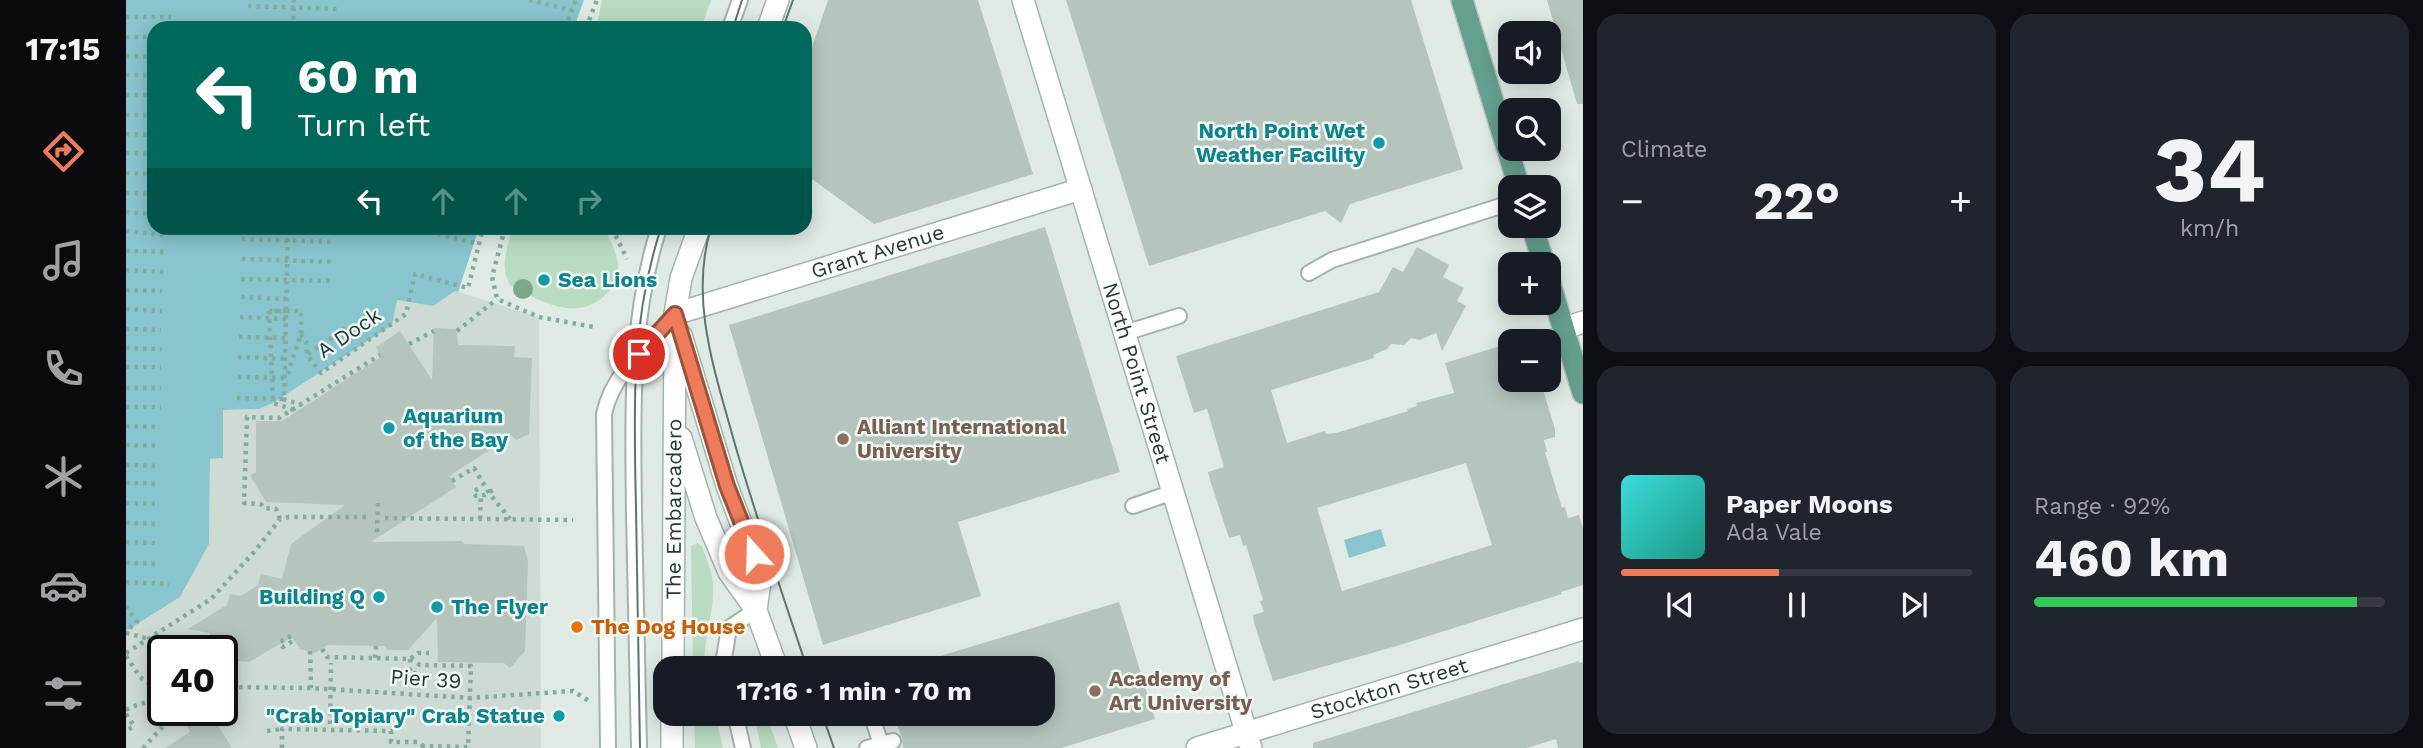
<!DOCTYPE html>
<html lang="en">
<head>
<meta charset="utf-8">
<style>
	body { margin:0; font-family:"Work Sans",sans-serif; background:#20242c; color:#f1f3f6; height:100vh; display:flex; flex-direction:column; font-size:26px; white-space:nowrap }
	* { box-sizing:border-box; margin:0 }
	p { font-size:23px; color:#9ea1a6 }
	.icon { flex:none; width:38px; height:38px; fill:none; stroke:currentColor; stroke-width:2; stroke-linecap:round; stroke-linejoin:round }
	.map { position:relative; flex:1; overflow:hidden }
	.panel { display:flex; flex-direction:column; gap:14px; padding:14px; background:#0d0f14; width:840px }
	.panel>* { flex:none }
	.hud { position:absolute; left:21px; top:21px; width:665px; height:214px; border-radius:21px; box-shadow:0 4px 18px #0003; background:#00695c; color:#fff; overflow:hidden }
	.buttons { position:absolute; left:1372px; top:21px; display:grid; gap:14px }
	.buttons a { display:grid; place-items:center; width:63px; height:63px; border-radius:14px; background:#171b24; box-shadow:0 4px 18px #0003; font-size:35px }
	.speed { position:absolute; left:21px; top:635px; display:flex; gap:14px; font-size:35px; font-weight:700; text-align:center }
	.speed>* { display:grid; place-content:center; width:91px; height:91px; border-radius:50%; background:#171b24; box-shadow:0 4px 18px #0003; line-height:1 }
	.speed .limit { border:4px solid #111; border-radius:10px; background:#fff; color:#111 }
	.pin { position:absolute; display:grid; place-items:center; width:60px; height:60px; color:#fff; margin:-30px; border:4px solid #fff; border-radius:50%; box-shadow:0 2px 7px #0007 }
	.me { position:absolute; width:77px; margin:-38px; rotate:340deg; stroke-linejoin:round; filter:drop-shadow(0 0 5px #0008) }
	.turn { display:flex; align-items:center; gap:24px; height:147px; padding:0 35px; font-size:32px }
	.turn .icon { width:91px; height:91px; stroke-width:2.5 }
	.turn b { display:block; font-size:49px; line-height:60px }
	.lanes { display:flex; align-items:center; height:66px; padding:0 35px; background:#0003; justify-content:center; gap:35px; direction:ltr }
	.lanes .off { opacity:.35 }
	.big { font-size:52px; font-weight:700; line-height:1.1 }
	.panel .widget { flex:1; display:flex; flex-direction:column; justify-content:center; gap:10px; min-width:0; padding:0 24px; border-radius:21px; background:#20242c }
	.panel .dial { align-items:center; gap:0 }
	.dial b { font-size:91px; line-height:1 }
	.song { display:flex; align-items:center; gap:21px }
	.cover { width:84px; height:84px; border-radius:10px; background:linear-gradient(135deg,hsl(180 70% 55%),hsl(170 70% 35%)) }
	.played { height:7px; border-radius:4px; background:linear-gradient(90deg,#ee7c5a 45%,#363941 45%) }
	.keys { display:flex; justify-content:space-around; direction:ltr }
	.heat { display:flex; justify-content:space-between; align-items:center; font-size:38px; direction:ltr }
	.charge { height:10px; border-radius:5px; background:linear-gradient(90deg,#34c759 92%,#363941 0) }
	.panel .tiles { flex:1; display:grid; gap:14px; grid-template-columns:repeat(2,1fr) }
	.trip { position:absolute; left:527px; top:656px; width:402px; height:70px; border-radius:21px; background:#171b24; box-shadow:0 4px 18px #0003; font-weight:700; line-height:70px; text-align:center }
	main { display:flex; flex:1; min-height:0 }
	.menu { display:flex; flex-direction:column; width:126px; justify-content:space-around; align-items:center; background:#090b0e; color:#9ea1a6 }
	.menu .icon { width:49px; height:49px }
	.menu .selected { color:#ee7c5a }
	.menu b { font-size:32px; color:#f1f3f6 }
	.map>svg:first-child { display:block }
</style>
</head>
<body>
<main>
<nav class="menu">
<b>17:15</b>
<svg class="icon selected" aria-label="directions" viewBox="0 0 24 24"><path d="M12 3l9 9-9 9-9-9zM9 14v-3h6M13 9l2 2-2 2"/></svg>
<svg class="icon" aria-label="music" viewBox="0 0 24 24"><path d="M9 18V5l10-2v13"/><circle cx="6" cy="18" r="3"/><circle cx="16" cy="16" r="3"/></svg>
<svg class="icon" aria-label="phone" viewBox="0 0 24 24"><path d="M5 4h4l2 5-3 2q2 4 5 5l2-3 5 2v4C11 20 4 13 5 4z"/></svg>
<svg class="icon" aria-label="climate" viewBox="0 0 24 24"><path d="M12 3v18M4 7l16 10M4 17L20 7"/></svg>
<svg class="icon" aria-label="car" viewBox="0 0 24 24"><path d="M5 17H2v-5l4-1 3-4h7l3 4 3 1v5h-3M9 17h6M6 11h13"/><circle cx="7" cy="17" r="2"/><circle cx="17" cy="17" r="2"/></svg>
<svg class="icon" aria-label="filters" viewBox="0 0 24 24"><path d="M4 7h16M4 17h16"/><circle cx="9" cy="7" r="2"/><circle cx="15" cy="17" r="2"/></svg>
</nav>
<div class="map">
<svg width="1457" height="748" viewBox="0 0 1457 748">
	<rect width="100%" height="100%" fill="#e0eae5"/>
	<!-- built -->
	<path fill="#cedad4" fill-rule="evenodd" d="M 329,291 L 413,317 L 415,748 L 0,748 L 0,631 L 54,597 L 83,544 L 84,459 L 97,458 L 97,410 L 133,409 L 147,403 L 265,325 L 271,300 L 307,306 ZM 37,651 L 96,651 L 96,710 L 37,710 Z"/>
	<!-- green -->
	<path fill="#b9dbc2" d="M 476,0 L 585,0 L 575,28 L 470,28 Z
		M 386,228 L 478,228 C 484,239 490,251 492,264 C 494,291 466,312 440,308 C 422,306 401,294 384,285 C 373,267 382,247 386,228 Z
		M 571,543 L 576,546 C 580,558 586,571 587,584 C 589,613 576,640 579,668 L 567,668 L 565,546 Z
		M 568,714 L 589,714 L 597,748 L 569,748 Z
		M 628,714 L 640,714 L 652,748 L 635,748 Z"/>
	<!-- water -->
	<path fill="#89c5ce" d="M 0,0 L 458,0 L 448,28 L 28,28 L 28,228 L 353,228 L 332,292 L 329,291 L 307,306 L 271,300 L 266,325 L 147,403 L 133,409 L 97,410 L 97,458 L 84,459 L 83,544 L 54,597 L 0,631 Z
		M 1255,529 L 1260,546 L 1223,558 L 1218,540 Z"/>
	<!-- building -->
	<path fill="#b5c5be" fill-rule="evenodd" d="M 702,0 L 852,0 L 907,174 L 748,224 L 679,174 L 679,68 Z
		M 940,0 L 1285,0 L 1337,169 L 1224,204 L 1215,223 L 1199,211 L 1023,266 Z
		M 1421,0 L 1457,0 L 1457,104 L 1451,104 Z
		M 919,227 L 994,472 L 832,522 L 855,596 L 697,645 L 603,325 Z
		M 1291,247 L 1323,265 L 1317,277 L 1338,288 L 1331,301 L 1340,306 L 1316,351 L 1310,333 L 1294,340 L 1285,338 L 1278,345 L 1265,344 L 1261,349 L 1247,355 L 1248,358 L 1145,390 L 1161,443 L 1199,431 L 1200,434 L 1210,433 L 1282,411 L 1281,409 L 1291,406 L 1290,403 L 1328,393 L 1319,363 L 1384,343 L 1384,380 L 1414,380 L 1429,429 L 1429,437 L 1418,440 L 1421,452 L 1419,452 L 1436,508 L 1439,507 L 1442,518 L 1453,515 L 1457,528 L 1457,585 L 1435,592 L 1436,594 L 1274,645 L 1147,681 L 1128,623 L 1127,615 L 1138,612 L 1134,601 L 1137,600 L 1120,545 L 1117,546 L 1114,535 L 1103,538 L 1084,480 L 1082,472 L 1098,467 L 1081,409 L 1068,413 L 1050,356 L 1253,292 L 1267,267 L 1277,272 ZM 1340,463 L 1366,545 L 1216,591 L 1191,508 Z
		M 308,328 L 331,329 L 332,345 L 389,346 L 388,357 L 406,358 L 403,434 L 390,440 L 386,436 L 323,476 L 330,487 L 245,542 L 336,541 L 339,544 L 398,546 L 402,561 L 399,651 L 384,668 L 378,663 L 312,662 L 311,618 L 282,650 L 262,650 L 258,646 L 201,645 L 189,653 L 174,649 L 166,637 L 123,662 L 101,660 L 83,633 L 62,629 L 101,605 L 104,594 L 115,596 L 132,585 L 135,574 L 156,579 L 165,544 L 219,505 L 140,502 L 124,475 L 130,472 L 130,421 L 156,421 L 255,357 L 250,347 L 274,331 L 306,380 Z
		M 993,602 L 1029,719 L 935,748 L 777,748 L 776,738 L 767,714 L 917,714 L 917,668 L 792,668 L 791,663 Z
		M 1453,661 L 1453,663 L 1457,662 L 1457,748 L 1432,748 L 1430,739 L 1401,748 L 1187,748 L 1187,743 Z
		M 83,711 L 106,748 L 39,748 L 64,732 L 61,726 Z"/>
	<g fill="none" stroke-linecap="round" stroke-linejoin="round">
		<defs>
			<path id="lane" d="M 604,28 L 614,0
				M 1183,273 L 1206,260 L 1384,203
				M 999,333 L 1053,316
				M 1007,506 L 1047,492
				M 600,668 L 598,658 L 603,628 L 630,610
				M 609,714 L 617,748
				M 745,714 L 755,744
				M 482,748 L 478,414 C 486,374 523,343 549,314
				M 513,748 C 511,670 510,591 508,513 C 507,416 503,321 533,228
				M 741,748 L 767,741"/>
			<g id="street">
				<path id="s1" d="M 549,314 L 955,189"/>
				<path d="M 1437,329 L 1457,322"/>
				<path d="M 630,610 L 651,668"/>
				<path d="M 668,714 L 680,748"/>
				<path id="s2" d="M 1071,748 L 1457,629"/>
			</g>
			<g id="secondary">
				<path id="s3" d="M 897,0 L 1125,748"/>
				<path d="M 642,28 L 652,0"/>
				<path d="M 555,335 L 601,486 L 635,576 L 630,610"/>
				<path d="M 555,438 L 580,518 L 603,572 L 630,610"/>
				<path id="s4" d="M 547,668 L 549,314 L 555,278 L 573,228"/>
				<path d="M 546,748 L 546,714"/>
			</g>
			<path id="primary" d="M 1336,0 L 1393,187
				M 1406,226 L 1418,264
				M 1423,281 L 1457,393"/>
		</defs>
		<!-- lane casing -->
		<use href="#lane" stroke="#a3b2ac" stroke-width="18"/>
		<!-- street casing -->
		<use href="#street" stroke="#a3b2ac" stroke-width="24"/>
		<!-- secondary casing -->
		<use href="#secondary" stroke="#9fb6ad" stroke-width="24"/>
		<!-- primary casing -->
		<use href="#primary" stroke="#bcc4c2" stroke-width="24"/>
		<!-- path -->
		<path stroke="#81ad9f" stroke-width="4.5" stroke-dasharray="3.5 5" stroke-linecap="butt" d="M 403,0 L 446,10
			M 122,6 L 214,9
			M 0,17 L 45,17
			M 123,26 L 177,28
			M 167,28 L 168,0
			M 439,28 L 450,0
			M 460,28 L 471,0
			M 0,37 L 28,37
			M 0,56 L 28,57
			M 0,75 L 28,76
			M 0,95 L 28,95
			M 0,115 L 28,116
			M 0,134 L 28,135
			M 0,153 L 28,154
			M 0,173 L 28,174
			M 0,193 L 28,194
			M 0,212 L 28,214
			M 379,228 L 366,277 L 371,299 L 413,317 L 468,327
			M 486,228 L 501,259
			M 295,230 L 353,244
			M 0,231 L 39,235
			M 116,239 L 208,242
			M 0,251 L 39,252
			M 116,259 L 209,262
			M 0,270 L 38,272
			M 115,279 L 208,281
			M 0,290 L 36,291
			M 115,297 L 160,299
			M 0,309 L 36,311
			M 143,311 L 147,403 L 168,410
			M 160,311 L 143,311 L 175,311 L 175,334 L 160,379
			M 114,317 L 160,319
			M 0,329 L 35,330
			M 331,331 L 371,299
			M 175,334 L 180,342 L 181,355 L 195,373 L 280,314 L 289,274 L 342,288 L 357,228
			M 113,337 L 159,338
			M 283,344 L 308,331
			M 0,348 L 36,349
			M 182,354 L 220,328
			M 112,357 L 159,359
			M 0,367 L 35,367
			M 112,377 L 158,378
			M 0,388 L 35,388
			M 111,398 L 158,399 L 162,228
			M 157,399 L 176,405
			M 0,407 L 35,407
			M 0,426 L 33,427
			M 0,445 L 34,446
			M 0,465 L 33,466
			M 326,481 L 348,468 L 363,493 L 384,519
			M 0,483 L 33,484
			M 352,489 L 347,492 L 350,496 L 359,495 L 367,490
			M 0,503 L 32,504
			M 259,518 L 447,520
			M 154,519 L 150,509 L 138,508 L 135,504 L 118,503 L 121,417 L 153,418 L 254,355
			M 354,519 L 355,495
			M 0,523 L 31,524
			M 0,542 L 30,543
			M 0,563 L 30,564
			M 0,582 L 43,584
			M 0,606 L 11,622 L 0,631
			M 0,633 L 23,639
			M 165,636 L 154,642 L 157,647 L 168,640
			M 196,649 L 201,657 L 284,659 L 292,653 L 303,653
			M 184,651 L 185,688
			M 0,653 L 85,599 L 129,551 L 154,519 L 163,517 L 245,517
			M 0,656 L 14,677 L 33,690 L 37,697
			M 249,658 L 250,646
			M 284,659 L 294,665 L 345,666 L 342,747 L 297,746 L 298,748
			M 284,659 L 284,673 L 294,673
			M 96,687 L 185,688 L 344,698 L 447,691 L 463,701
			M 0,710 C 12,703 24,703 36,696
			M 0,714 L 8,726 L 0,731
			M 141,731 L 156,729
			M 17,748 L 52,710
			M 156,748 L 156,729 L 265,731 L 265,742 L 293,742 L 297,746"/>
		<!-- lane -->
		<use href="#lane" stroke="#fff" stroke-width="14"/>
		<!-- street -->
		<use href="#street" stroke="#fff" stroke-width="21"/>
		<!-- secondary -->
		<use href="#secondary" stroke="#fff" stroke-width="21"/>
		<!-- primary -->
		<use href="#primary" stroke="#659f8f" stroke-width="21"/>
		<!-- tram -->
		<path stroke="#5b766e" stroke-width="2" d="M 607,28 L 616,0
			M 657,28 L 667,0
			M 585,228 C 563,299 589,372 608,441 C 630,517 656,593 681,668
			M 696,714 L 708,748
			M 514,748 C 513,668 511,588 510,508 C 508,410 504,322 535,228"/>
		<!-- path-bridge -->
		<path stroke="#81ad9f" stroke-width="4.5" stroke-dasharray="3.5 5" stroke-linecap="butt" d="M 251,532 L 252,503
			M 204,724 L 205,663"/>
	</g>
	<!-- trees -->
	<circle fill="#7da78d" cx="397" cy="289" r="10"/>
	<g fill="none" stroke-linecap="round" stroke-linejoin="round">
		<defs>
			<path id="route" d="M 513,354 L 549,314 L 601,486 L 628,554"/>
		</defs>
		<!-- route casing -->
		<use href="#route" stroke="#9b513a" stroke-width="18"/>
		<!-- route -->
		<use href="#route" stroke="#ee7c5a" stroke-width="12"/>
	</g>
	<!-- markers -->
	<g fill="#0f9aa8" stroke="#f0f7f3" stroke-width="2.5">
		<circle cx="1253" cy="143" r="7"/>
		<circle cx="418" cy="280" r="7"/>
		<circle cx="263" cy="428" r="7"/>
		<circle cx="253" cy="597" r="7"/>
		<circle cx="311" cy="607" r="7"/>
		<circle cx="433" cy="716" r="7"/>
	</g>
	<g fill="#8d6e63" stroke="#f0f7f3" stroke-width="2.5">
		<circle cx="717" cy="439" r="7"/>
		<circle cx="969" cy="691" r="7"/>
	</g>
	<circle fill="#e8710a" stroke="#f0f7f3" stroke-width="2.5" cx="451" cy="627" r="7"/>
	<g text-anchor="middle" stroke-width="5" stroke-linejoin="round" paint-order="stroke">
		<!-- culture labels -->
		<g font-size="21" font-weight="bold" fill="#0d838f" stroke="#f0f7f3" text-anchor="end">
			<text x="1239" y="138">North Point Wet<tspan x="1239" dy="24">Weather Facility</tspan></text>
			<text x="432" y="287" text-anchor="start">Sea Lions</text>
			<text x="277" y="423" text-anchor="start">Aquarium<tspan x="277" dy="24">of the Bay</tspan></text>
			<text x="239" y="604">Building Q</text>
			<text x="325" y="614" text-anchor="start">The Flyer</text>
			<text x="419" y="723">"Crab Topiary" Crab Statue</text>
		</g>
		<!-- street labels -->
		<g font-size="21" fill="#213a33" stroke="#f0f7f3">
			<text dy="7" stroke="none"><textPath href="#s1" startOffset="212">Grant Avenue</textPath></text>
			<text transform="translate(223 333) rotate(-34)" y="7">A Dock</text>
			<text dy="7" stroke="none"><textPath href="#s3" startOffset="390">North Point Street</textPath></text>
			<text dy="7" stroke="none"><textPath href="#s4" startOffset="159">The Embarcadero</textPath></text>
			<text transform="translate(300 679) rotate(4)" y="7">Pier 39</text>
			<text dy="7" stroke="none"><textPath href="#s2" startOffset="201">Stockton Street</textPath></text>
		</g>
		<!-- education labels -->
		<g font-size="21" font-weight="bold" fill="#785e54" stroke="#f0f7f3" text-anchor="start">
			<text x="731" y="434">Alliant International<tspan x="731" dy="24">University</tspan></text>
			<text x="983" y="686">Academy of<tspan x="983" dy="24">Art University</tspan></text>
		</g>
		<!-- food labels -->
		<g font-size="21" font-weight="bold" fill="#c56008" stroke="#f0f7f3" text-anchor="start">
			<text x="465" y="634">The Dog House</text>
		</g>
	</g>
</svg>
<div class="buttons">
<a><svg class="icon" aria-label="sound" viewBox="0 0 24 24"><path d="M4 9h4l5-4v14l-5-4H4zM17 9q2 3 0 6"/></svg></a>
<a><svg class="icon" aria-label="search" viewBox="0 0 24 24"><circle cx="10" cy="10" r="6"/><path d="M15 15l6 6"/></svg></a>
<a><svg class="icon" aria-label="layers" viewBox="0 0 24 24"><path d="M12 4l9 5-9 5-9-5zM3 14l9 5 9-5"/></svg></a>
<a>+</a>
<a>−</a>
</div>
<div class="speed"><div class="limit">40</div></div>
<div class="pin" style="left:513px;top:354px;background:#d93025"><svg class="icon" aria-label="arrive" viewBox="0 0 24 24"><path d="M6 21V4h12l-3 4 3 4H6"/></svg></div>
<svg class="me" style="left:628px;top:554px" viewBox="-20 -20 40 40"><circle r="17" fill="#ee7c5a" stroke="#fff" stroke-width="3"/><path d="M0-11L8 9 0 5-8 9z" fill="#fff"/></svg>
<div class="trip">17:16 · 1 min · 70 m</div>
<div class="hud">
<div class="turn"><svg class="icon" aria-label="left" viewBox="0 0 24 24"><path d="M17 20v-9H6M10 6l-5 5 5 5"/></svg><div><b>60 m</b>Turn left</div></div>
<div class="lanes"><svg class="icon" aria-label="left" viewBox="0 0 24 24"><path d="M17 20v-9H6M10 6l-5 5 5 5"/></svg><svg class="icon off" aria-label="ahead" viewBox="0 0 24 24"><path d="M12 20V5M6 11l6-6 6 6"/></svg><svg class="icon off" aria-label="ahead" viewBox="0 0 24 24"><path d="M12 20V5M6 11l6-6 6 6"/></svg><svg class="icon off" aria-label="right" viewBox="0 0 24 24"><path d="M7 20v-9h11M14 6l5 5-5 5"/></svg></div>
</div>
</div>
<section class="panel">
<div class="tiles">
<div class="widget"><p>Climate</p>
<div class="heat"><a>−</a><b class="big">22°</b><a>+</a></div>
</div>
<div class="widget dial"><b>34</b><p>km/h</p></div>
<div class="widget">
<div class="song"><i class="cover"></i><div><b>Paper Moons</b><p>Ada Vale</p></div></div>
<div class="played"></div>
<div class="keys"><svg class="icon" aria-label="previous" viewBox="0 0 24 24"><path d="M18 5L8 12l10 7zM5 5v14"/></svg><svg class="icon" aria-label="pause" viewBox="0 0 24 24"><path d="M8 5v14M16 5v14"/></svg><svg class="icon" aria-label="next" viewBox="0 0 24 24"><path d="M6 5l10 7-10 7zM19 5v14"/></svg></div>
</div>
<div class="widget"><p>Range · 92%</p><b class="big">460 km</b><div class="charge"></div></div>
</div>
</section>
</main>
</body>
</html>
